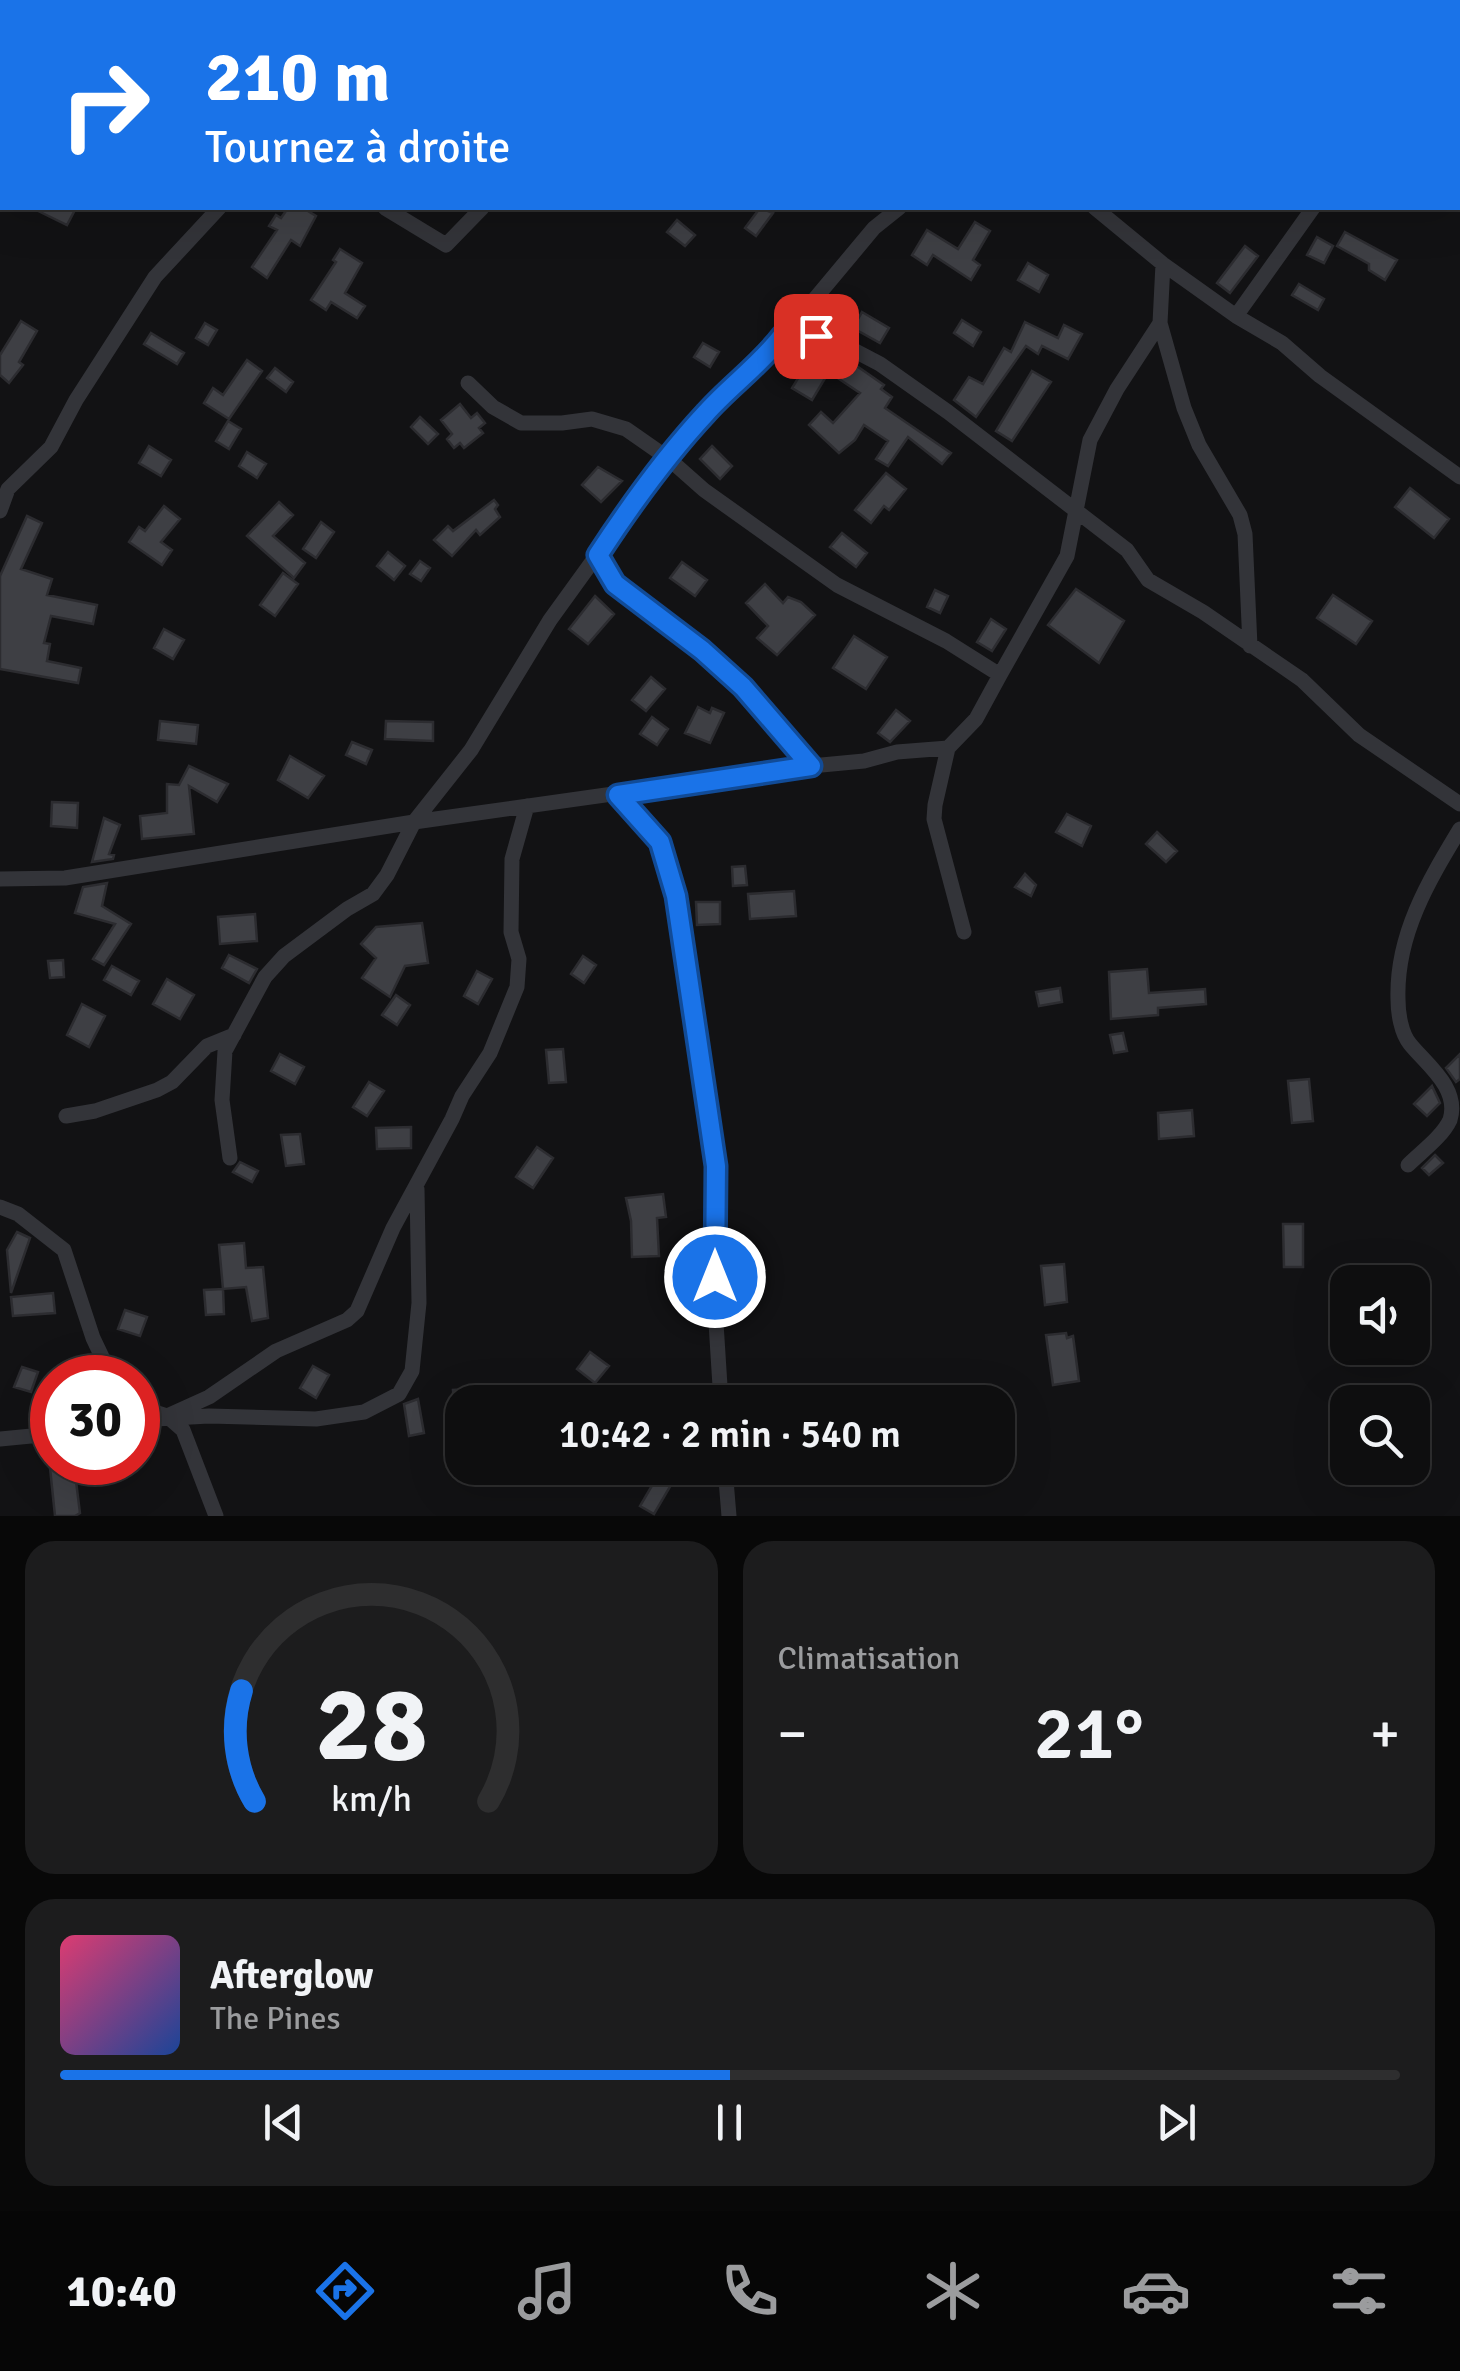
<!DOCTYPE html>
<html lang="fr">
<head>
<meta charset="utf-8">
<style>
	body { margin:0; font-family:Signika,sans-serif; background:#1c1c1d; color:#f1f3f6; height:100vh; display:flex; flex-direction:column; font-size:38px; white-space:nowrap }
	* { box-sizing:border-box; margin:0 }
	p { font-size:32px; color:#9b9c9e }
	.icon { flex:none; width:55px; height:55px; fill:none; stroke:currentColor; stroke-width:2; stroke-linecap:round; stroke-linejoin:round }
	.map { position:relative; height:1516px; overflow:hidden }
	.drawer { display:flex; flex-direction:column; gap:25px; padding:25px; background:#080808; flex:1 }
	.drawer>* { flex:none }
	.top-card { position:absolute; left:0px; top:0px; width:1460px; height:210px; box-shadow:0 10px 40px #0002,0 0 0 2px #2e2e2f; background:#1a73e8; color:#fff; overflow:hidden }
	.fabs { position:absolute; left:1330px; top:1265px; display:grid; gap:20px }
	.fabs a { display:grid; place-items:center; width:100px; height:100px; border-radius:20px; background:#0e0e0f; box-shadow:0 10px 40px #0002,0 0 0 2px #2e2e2f; font-size:50px }
	.speed { position:absolute; left:30px; top:1355px; display:flex; gap:20px; font-size:50px; font-weight:700; text-align:center }
	.speed>* { display:grid; place-content:center; width:130px; height:130px; border-radius:50%; background:#0e0e0f; box-shadow:0 10px 40px #0002,0 0 0 2px #2e2e2f; line-height:1 }
	.speed .limit { border:15px solid #d22; background:#fff; color:#111 }
	.pin { position:absolute; display:grid; place-items:center; width:85px; height:85px; color:#fff; margin:-42px; border-radius:20px; box-shadow:0 5px 15px #0006 }
	.me { position:absolute; width:110px; margin:-55px; rotate:0deg; stroke-linejoin:round; filter:drop-shadow(0 0 8px #0008) }
	.turn { display:flex; align-items:center; gap:35px; height:210px; padding:0 40px; font-size:45px }
	.turn .icon { width:130px; height:130px; stroke-width:2.5 }
	.turn b { display:block; font-size:70px; line-height:85px }
	.big { font-size:75px; font-weight:600; line-height:1.1 }
	.drawer .tile { flex:1; display:flex; flex-direction:column; justify-content:center; gap:15px; min-width:0; padding:0 35px; border-radius:30px; background:#1c1c1d }
	.drawer .dial { align-items:center; gap:0 }
	.dial svg { height:260px; overflow:visible; fill:none; stroke:#2e2e2f; stroke-width:7; stroke-linecap:round; text-anchor:middle }
	.dial text { fill:#f1f3f6; stroke:none }
	.song { display:flex; align-items:center; gap:30px }
	.cover { width:120px; height:120px; border-radius:15px; background:linear-gradient(135deg,hsl(340 70% 55%),hsl(220 70% 35%)) }
	.played { height:10px; border-radius:5px; background:linear-gradient(90deg,#1a73e8 50%,#2e2e2f 50%) }
	.keys { display:flex; justify-content:space-around; direction:ltr }
	.heat { display:flex; justify-content:space-between; align-items:center; font-size:55px; direction:ltr }
	.drawer .tiles { flex:1; display:grid; gap:25px; grid-template-columns:1fr 1fr }
	.tile:last-child { grid-column:span 2 }
	.trip { position:absolute; left:445px; top:1385px; width:570px; height:100px; border-radius:30px; background:#0e0e0f; box-shadow:0 10px 40px #0002,0 0 0 2px #2e2e2f; font-weight:600; line-height:100px; text-align:center }
	.tab-bar { display:flex; height:160px; justify-content:space-around; align-items:center; background:#060606; color:#9b9c9e }
	.tab-bar .icon { width:70px; height:70px }
	.tab-bar .current { color:#1a73e8 }
	.tab-bar b { font-size:45px; color:#f1f3f6 }
	.map>svg:first-child { display:block }
</style>
</head>
<body>
<div class="map">
<svg width="1460" height="1516" viewBox="0 0 1460 1516">
	<rect width="100%" height="100%" fill="#121214"/>
	<!-- building -->
	<path fill="#3e3f44" stroke="#2c2c30" stroke-width="2.5" d="M 32,208 L 76,208 L 67,225 Z
		M 288,208 L 303,208 L 316,216 L 300,246 L 291,240 L 267,278 L 252,267 L 277,230 L 269,226 L 276,215 L 281,218 Z
		M 760,208 L 773,213 L 756,236 L 745,228 Z
		M 677,220 L 695,235 L 685,246 L 667,232 Z
		M 975,222 L 990,231 L 973,260 L 980,265 L 971,280 L 933,255 L 927,265 L 912,255 L 927,230 L 958,249 Z
		M 1345,232 L 1397,260 L 1385,280 L 1369,270 L 1369,264 L 1337,246 Z
		M 1317,237 L 1333,246 L 1324,263 L 1307,255 Z
		M 1245,246 L 1258,256 L 1230,293 L 1217,283 Z
		M 340,249 L 362,263 L 345,293 L 365,306 L 357,318 L 331,302 L 326,310 L 311,300 L 336,262 L 333,260 Z
		M 1028,263 L 1048,275 L 1039,292 L 1018,280 Z
		M 1299,284 L 1324,299 L 1318,310 L 1292,295 Z
		M 862,312 L 889,328 L 880,343 L 853,328 Z
		M 962,320 L 981,332 L 973,346 L 954,333 Z
		M 21,321 L 37,331 L 19,362 L 23,365 L 9,383 L 0,375 L 0,355 Z
		M 1025,322 L 1058,338 L 1064,325 L 1082,334 L 1068,359 L 1042,346 L 1038,354 L 1026,346 L 976,417 L 954,400 L 969,377 L 983,384 L 1004,348 L 1011,352 Z
		M 205,323 L 217,330 L 208,345 L 196,338 Z
		M 151,333 L 184,353 L 177,364 L 144,344 Z
		M 703,343 L 719,352 L 710,367 L 694,357 Z
		M 810,359 L 830,370 L 812,400 L 792,388 Z
		M 247,360 L 262,371 L 229,419 L 204,403 L 213,388 L 223,395 Z
		M 851,362 L 884,385 L 881,389 L 892,397 L 885,408 L 951,453 L 942,464 L 908,437 L 888,466 L 876,459 L 888,441 L 864,425 L 855,440 L 839,453 L 809,425 L 821,412 L 833,423 L 860,393 L 839,379 Z
		M 275,368 L 293,382 L 286,392 L 267,378 Z
		M 1032,371 L 1051,382 L 1012,441 L 996,431 Z
		M 460,404 L 471,418 L 477,413 L 485,423 L 479,428 L 483,433 L 464,448 L 460,443 L 454,448 L 447,439 L 452,434 L 441,420 Z
		M 420,417 L 438,434 L 428,444 L 411,427 Z
		M 228,421 L 241,429 L 229,449 L 216,441 Z
		M 149,446 L 171,460 L 161,476 L 139,463 Z
		M 712,446 L 732,466 L 720,479 L 700,459 Z
		M 247,452 L 266,464 L 257,478 L 239,466 Z
		M 598,467 L 622,481 L 601,502 L 582,485 Z
		M 886,473 L 906,489 L 889,510 L 884,506 L 871,523 L 855,510 Z
		M 1410,488 L 1449,519 L 1434,538 L 1395,507 Z
		M 494,500 L 498,505 L 495,509 L 500,517 L 480,535 L 476,530 L 452,556 L 434,540 L 448,526 L 453,531 Z
		M 279,502 L 293,515 L 273,536 L 305,563 L 294,578 L 247,536 Z
		M 164,506 L 180,519 L 161,542 L 172,550 L 162,565 L 129,542 L 139,527 L 145,531 Z
		M 27,516 L 42,523 L 21,569 L 52,579 L 47,595 L 97,605 L 93,624 L 51,616 L 44,643 L 50,644 L 47,661 L 81,668 L 78,683 L 0,669 L 0,576 Z
		M 321,522 L 334,532 L 316,558 L 303,549 Z
		M 842,533 L 867,553 L 856,567 L 830,547 Z
		M 388,552 L 405,566 L 394,580 L 377,566 Z
		M 420,561 L 430,568 L 421,581 L 410,574 Z
		M 682,562 L 707,580 L 695,596 L 670,578 Z
		M 283,573 L 298,584 L 275,616 L 260,605 Z
		M 765,584 L 783,603 L 788,597 L 801,602 L 815,615 L 777,655 L 757,638 L 768,626 L 746,603 Z
		M 1076,589 L 1124,621 L 1099,663 L 1048,625 Z
		M 935,590 L 948,596 L 940,613 L 927,607 Z
		M 1333,595 L 1372,621 L 1356,644 L 1317,618 Z
		M 595,596 L 614,614 L 588,644 L 569,629 Z
		M 991,619 L 1006,629 L 992,651 L 977,642 Z
		M 164,629 L 184,640 L 173,659 L 154,648 Z
		M 854,636 L 887,657 L 866,689 L 833,668 Z
		M 651,677 L 665,689 L 646,711 L 632,700 Z
		M 698,707 L 710,713 L 712,708 L 724,713 L 710,743 L 685,733 Z
		M 896,710 L 910,721 L 890,742 L 878,733 Z
		M 652,717 L 668,729 L 657,745 L 640,734 Z
		M 160,721 L 198,725 L 196,744 L 158,740 Z
		M 386,721 L 433,722 L 433,741 L 385,739 Z
		M 352,742 L 372,750 L 366,764 L 346,755 Z
		M 290,756 L 324,776 L 308,798 L 278,780 Z
		M 189,766 L 228,784 L 217,802 L 189,786 L 194,834 L 142,839 L 140,816 L 167,813 L 167,784 L 179,785 Z
		M 52,802 L 78,803 L 77,828 L 51,826 Z
		M 1067,814 L 1091,826 L 1082,846 L 1056,832 Z
		M 104,818 L 120,825 L 109,854 L 114,855 L 113,859 L 92,862 Z
		M 1157,832 L 1177,851 L 1166,862 L 1146,844 Z
		M 745,866 L 747,885 L 733,886 L 732,867 Z
		M 1025,874 L 1036,885 L 1031,896 L 1015,887 Z
		M 107,883 L 102,906 L 131,924 L 104,965 L 93,959 L 115,924 L 75,913 L 83,887 Z
		M 794,891 L 796,916 L 750,919 L 748,894 Z
		M 696,902 L 720,902 L 720,924 L 697,925 Z
		M 255,914 L 257,941 L 220,944 L 218,917 Z
		M 422,923 L 428,963 L 405,966 L 390,997 L 362,978 L 376,958 L 361,944 L 376,927 Z
		M 229,955 L 257,969 L 249,983 L 222,968 Z
		M 583,956 L 596,965 L 584,983 L 571,974 Z
		M 63,960 L 64,977 L 50,978 L 48,961 Z
		M 112,966 L 139,981 L 131,995 L 104,980 Z
		M 1147,969 L 1149,993 L 1205,989 L 1206,1004 L 1158,1008 L 1158,1015 L 1111,1019 L 1109,972 Z
		M 477,971 L 492,979 L 478,1004 L 464,996 Z
		M 167,979 L 194,995 L 180,1019 L 153,1004 Z
		M 1060,988 L 1062,1002 L 1039,1006 L 1036,992 Z
		M 396,995 L 410,1005 L 397,1025 L 382,1015 Z
		M 82,1004 L 105,1016 L 89,1047 L 67,1035 Z
		M 1123,1033 L 1127,1051 L 1114,1053 L 1110,1035 Z
		M 563,1049 L 566,1082 L 549,1083 L 546,1050 Z
		M 280,1054 L 304,1067 L 295,1084 L 271,1071 Z
		M 1460,1054 L 1460,1079 L 1456,1082 L 1446,1068 Z
		M 1309,1079 L 1313,1121 L 1292,1123 L 1288,1081 Z
		M 369,1082 L 384,1091 L 367,1116 L 353,1107 Z
		M 1432,1086 L 1440,1103 L 1427,1116 L 1414,1104 Z
		M 1192,1110 L 1194,1136 L 1159,1139 L 1158,1113 Z
		M 411,1127 L 411,1148 L 377,1149 L 376,1128 Z
		M 300,1134 L 304,1164 L 286,1166 L 281,1135 Z
		M 537,1147 L 553,1158 L 533,1188 L 516,1177 Z
		M 1435,1155 L 1443,1163 L 1429,1175 L 1422,1168 Z
		M 240,1162 L 258,1171 L 252,1182 L 233,1172 Z
		M 663,1194 L 666,1217 L 657,1218 L 659,1256 L 632,1257 L 631,1221 L 626,1198 Z
		M 1283,1224 L 1303,1224 L 1303,1267 L 1284,1267 Z
		M 17,1232 L 30,1238 L 11,1293 L 7,1250 Z
		M 244,1243 L 246,1268 L 263,1267 L 268,1318 L 252,1321 L 246,1287 L 223,1289 L 219,1245 Z
		M 1064,1264 L 1067,1302 L 1045,1305 L 1041,1266 Z
		M 223,1289 L 224,1314 L 206,1315 L 204,1290 Z
		M 53,1293 L 55,1313 L 13,1316 L 11,1297 Z
		M 125,1310 L 147,1317 L 140,1336 L 118,1329 Z
		M 1066,1333 L 1067,1338 L 1073,1336 L 1079,1381 L 1053,1385 L 1046,1335 Z
		M 590,1352 L 609,1366 L 595,1383 L 577,1369 Z
		M 313,1366 L 329,1375 L 316,1398 L 300,1388 Z
		M 22,1367 L 38,1372 L 31,1392 L 14,1387 Z
		M 471,1389 L 472,1402 L 454,1402 L 453,1390 Z
		M 418,1399 L 424,1433 L 409,1436 L 404,1404 Z
		M 74,1465 L 80,1513 L 75,1516 L 55,1516 L 50,1468 Z
		M 657,1477 L 671,1485 L 654,1514 L 640,1506 Z"/>
	<g fill="none" stroke-linecap="round" stroke-linejoin="round">
		<!-- minor -->
		<path stroke="#333439" stroke-width="15" d="M 142,0 L 143,2
			M 788,0 L 792,2
			M 68,2 L 70,0
			M 376,2 L 378,0
			M 664,2 L 666,0
			M 1043,2 L 1045,0
			M 1458,3 L 1460,0
			M 0,77 L 2,74
			M 1458,81 L 1460,83
			M 385,208 L 446,245 L 482,208
			M 1095,208 L 1163,264 L 1236,316 L 1282,343 L 1320,376 L 1460,477
			M 1236,316 L 1313,208
			M 1160,323 L 1184,408 L 1199,445 L 1240,515 L 1245,534 L 1250,646
			M 782,336 L 816,336 L 838,342 L 880,364 L 948,412 L 1114,540 L 1127,550 L 1148,580 L 1203,612 L 1302,680 L 1359,735 L 1460,804
			M 468,383 L 493,407 L 521,423 L 562,423 L 592,419 L 626,429 L 669,459 L 704,490 L 837,585 L 946,641 L 1000,675
			M 0,511 L 8,489 L 51,447 L 76,400 L 155,277 L 219,208
			M 811,766 L 864,761 L 897,752 L 948,748
			M 618,795 L 660,842 L 676,897 L 716,1166 L 715,1307 L 721,1402
			M 0,879 L 65,878 L 414,822 L 811,766 L 743,687 L 702,650 L 615,584 L 597,555
			M 964,932 L 934,819 L 935,805 L 948,748 L 976,719 L 1000,675 L 1067,556 L 1090,440 L 1117,389 L 1160,323 L 1163,264
			M 66,1116 L 95,1111 L 157,1090 L 172,1082 L 207,1046 L 234,1035
			M 230,1158 L 222,1100 L 225,1051 L 265,977 L 284,956 L 347,909 L 373,894 L 387,875 L 414,822 L 471,750 L 550,620 L 649,483 L 706,412 L 773,349 L 874,228 L 899,208
			M 1408,1165 C 1421,1152 1442,1137 1450,1120 C 1460,1088 1426,1064 1410,1044 C 1401,1033 1398,1013 1398,999 C 1396,935 1428,882 1460,829
			M 0,1207 L 18,1214 L 64,1250 L 93,1338 L 112,1378
			M 138,1407 L 167,1416 L 183,1430 L 216,1516
			M 167,1416 L 209,1397 L 276,1351 L 347,1320 L 357,1311 L 393,1228 L 452,1119 L 462,1096 L 490,1053 L 517,987 L 519,959 L 511,932 L 512,859 L 527,806
			M 138,1420 L 209,1416 L 316,1419 L 364,1412 L 399,1394 L 412,1371 L 419,1303 L 417,1189
			M 0,1439 L 52,1434
			M 725,1468 L 729,1516"/>
	</g>
	<g fill="none" stroke-linecap="round" stroke-linejoin="round">
		<defs>
			<path id="route" d="M 715,1277 L 716,1166 L 676,896 L 660,842 L 618,795 L 811,766 L 743,687 L 702,650 L 615,584 L 598,555 C 630,506 666,456 706,413 C 730,386 761,364 782,336 L 816,336"/>
		</defs>
		<!-- route casing -->
		<use href="#route" stroke="#114b97" stroke-width="25"/>
		<!-- route -->
		<use href="#route" stroke="#1a73e8" stroke-width="18"/>
	</g>
</svg>
<div class="fabs">
<a><svg class="icon" aria-label="sound" viewBox="0 0 24 24"><path d="M4 9h4l5-4v14l-5-4H4zM17 9q2 3 0 6"/></svg></a>
<a><svg class="icon" aria-label="search" viewBox="0 0 24 24"><circle cx="10" cy="10" r="6"/><path d="M15 15l6 6"/></svg></a>
</div>
<div class="speed"><div class="limit">30</div></div>
<div class="pin" style="left:816px;top:336px;background:#d93025"><svg class="icon" aria-label="arrive" viewBox="0 0 24 24"><path d="M6 21V4h12l-3 4 3 4H6"/></svg></div>
<svg class="me" style="left:715px;top:1277px" viewBox="-20 -20 40 40"><circle r="17" fill="#1a73e8" stroke="#fff" stroke-width="3"/><path d="M0-11L8 9 0 5-8 9z" fill="#fff"/></svg>
<div class="trip">10:42 · 2 min · 540 m</div>
<div class="top-card">
<div class="turn"><svg class="icon" aria-label="right" viewBox="0 0 24 24"><path d="M7 20v-9h11M14 6l5 5-5 5"/></svg><div><b>210 m</b>Tournez à droite</div></div>
</div>
</div>
<section class="drawer">
<div class="tiles">
<div class="tile dial"><svg viewBox="0 0 100 80">
<path d="M14 69A42 42 0 1 1 86 69"/>
<path d="M14 69A42 42 0 0 1 10 35" stroke="#1a73e8"/>
<text x="50" y="56" font-size="32" font-weight="700">28</text>
<text x="50" y="72" font-size="11">km/h</text>
</svg></div>
<div class="tile"><p>Climatisation</p>
<div class="heat"><a>−</a><b class="big">21°</b><a>+</a></div>
</div>
<div class="tile">
<div class="song"><i class="cover"></i><div><b>Afterglow</b><p>The Pines</p></div></div>
<div class="played"></div>
<div class="keys"><svg class="icon" aria-label="previous" viewBox="0 0 24 24"><path d="M18 5L8 12l10 7zM5 5v14"/></svg><svg class="icon" aria-label="pause" viewBox="0 0 24 24"><path d="M8 5v14M16 5v14"/></svg><svg class="icon" aria-label="next" viewBox="0 0 24 24"><path d="M6 5l10 7-10 7zM19 5v14"/></svg></div>
</div>
</div>
</section>
<nav class="tab-bar">
<b>10:40</b>
<svg class="icon current" aria-label="directions" viewBox="0 0 24 24"><path d="M12 3l9 9-9 9-9-9zM9 14v-3h6M13 9l2 2-2 2"/></svg>
<svg class="icon" aria-label="music" viewBox="0 0 24 24"><path d="M9 18V5l10-2v13"/><circle cx="6" cy="18" r="3"/><circle cx="16" cy="16" r="3"/></svg>
<svg class="icon" aria-label="phone" viewBox="0 0 24 24"><path d="M5 4h4l2 5-3 2q2 4 5 5l2-3 5 2v4C11 20 4 13 5 4z"/></svg>
<svg class="icon" aria-label="climate" viewBox="0 0 24 24"><path d="M12 3v18M4 7l16 10M4 17L20 7"/></svg>
<svg class="icon" aria-label="car" viewBox="0 0 24 24"><path d="M5 17H2v-5l4-1 3-4h7l3 4 3 1v5h-3M9 17h6M6 11h13"/><circle cx="7" cy="17" r="2"/><circle cx="17" cy="17" r="2"/></svg>
<svg class="icon" aria-label="filters" viewBox="0 0 24 24"><path d="M4 7h16M4 17h16"/><circle cx="9" cy="7" r="2"/><circle cx="15" cy="17" r="2"/></svg>
</nav>
</body>
</html>
